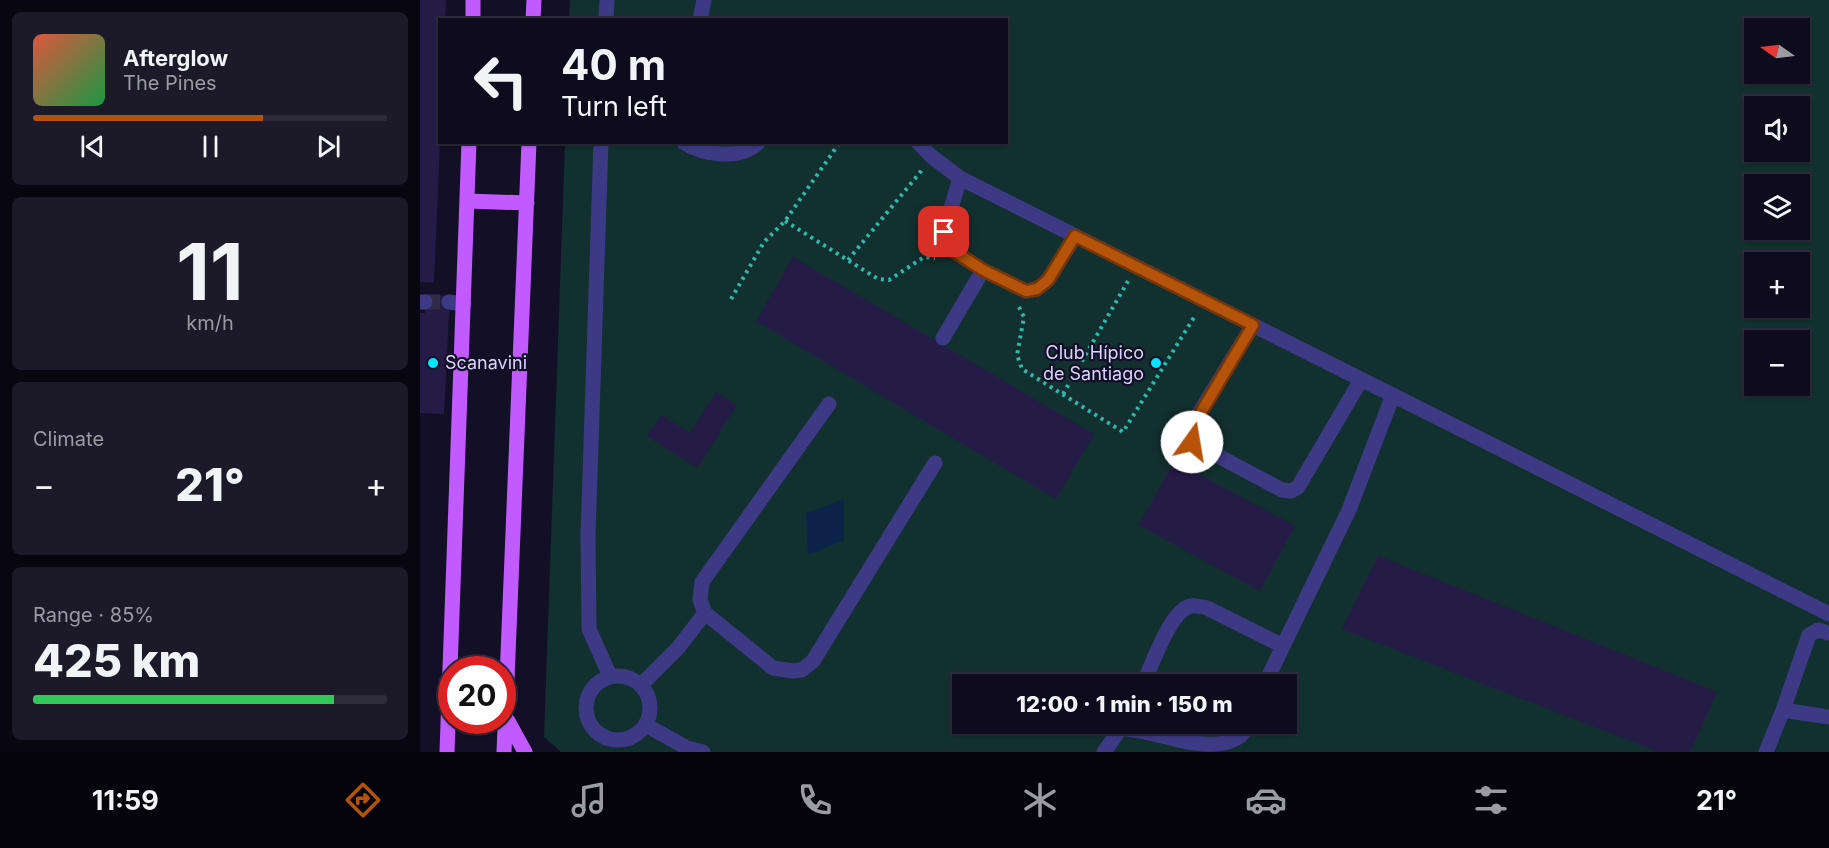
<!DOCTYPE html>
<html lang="en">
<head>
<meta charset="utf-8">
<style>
	body { margin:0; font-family:Inter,sans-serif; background:#1c1929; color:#f1f3f6; height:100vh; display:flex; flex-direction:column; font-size:22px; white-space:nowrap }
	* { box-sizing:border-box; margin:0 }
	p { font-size:20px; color:#9b9ba3 }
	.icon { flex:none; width:33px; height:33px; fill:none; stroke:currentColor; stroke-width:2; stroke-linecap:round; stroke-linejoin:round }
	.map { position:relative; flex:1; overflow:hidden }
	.sheet { display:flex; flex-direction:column; gap:12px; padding:12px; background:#08060f; width:420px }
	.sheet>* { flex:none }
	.hud { position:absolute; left:18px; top:18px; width:570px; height:126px; border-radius:0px; box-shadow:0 2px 4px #0004,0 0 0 2px #2e2b3b; background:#0e0b1c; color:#f1f3f6; overflow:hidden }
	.needle { width:39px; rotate:284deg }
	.controls { position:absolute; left:1324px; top:18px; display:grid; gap:12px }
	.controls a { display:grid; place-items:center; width:66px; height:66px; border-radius:0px; background:#0e0b1c; box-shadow:0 2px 4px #0004,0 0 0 2px #2e2b3b; font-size:30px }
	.speed { position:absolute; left:18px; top:656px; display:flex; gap:12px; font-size:30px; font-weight:700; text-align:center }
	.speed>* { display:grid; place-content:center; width:78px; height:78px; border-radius:50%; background:#0e0b1c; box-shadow:0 2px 4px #0004,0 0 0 2px #2e2b3b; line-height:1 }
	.speed .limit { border:9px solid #d22; background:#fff; color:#111 }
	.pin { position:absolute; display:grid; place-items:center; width:51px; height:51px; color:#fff; margin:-26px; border-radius:12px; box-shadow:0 3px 9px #0006 }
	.me { position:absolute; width:66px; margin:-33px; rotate:13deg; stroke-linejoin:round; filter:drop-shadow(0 0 4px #0008) }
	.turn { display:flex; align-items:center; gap:21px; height:126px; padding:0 24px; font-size:27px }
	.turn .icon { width:78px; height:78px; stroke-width:2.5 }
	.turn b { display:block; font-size:42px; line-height:51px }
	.big { font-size:45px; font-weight:800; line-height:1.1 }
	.sheet .card { flex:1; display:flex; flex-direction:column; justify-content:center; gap:9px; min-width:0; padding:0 21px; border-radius:9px; background:#1c1929 }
	.sheet .dial { align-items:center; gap:0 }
	.dial b { font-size:78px; line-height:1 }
	.song { display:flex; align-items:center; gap:18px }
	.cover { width:72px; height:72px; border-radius:9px; background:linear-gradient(135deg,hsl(10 70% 55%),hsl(140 70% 35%)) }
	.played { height:6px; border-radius:3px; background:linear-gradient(90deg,#b45309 65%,#2e2b3b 65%) }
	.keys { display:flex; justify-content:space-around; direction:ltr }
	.heat { display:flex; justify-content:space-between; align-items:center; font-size:33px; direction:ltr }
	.charge { height:9px; border-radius:4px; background:linear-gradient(90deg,#34c759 85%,#2e2b3b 0) }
	.trip { position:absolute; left:532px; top:674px; width:345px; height:60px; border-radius:0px; background:#0e0b1c; box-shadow:0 2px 4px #0004,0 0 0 2px #2e2b3b; font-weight:800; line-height:60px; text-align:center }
	.menu { display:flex; height:96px; justify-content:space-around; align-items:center; background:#06040b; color:#9b9ba3 }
	.menu .icon { width:42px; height:42px }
	.menu .current { color:#b45309 }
	.menu b { font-size:27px; color:#f1f3f6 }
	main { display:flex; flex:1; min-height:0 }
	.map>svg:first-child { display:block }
</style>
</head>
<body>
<main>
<section class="sheet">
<div class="card">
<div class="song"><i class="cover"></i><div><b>Afterglow</b><p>The Pines</p></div></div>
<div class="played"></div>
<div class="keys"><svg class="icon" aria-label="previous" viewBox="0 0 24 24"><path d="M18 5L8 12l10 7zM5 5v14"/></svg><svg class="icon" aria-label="pause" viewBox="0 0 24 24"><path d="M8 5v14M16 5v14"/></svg><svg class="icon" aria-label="next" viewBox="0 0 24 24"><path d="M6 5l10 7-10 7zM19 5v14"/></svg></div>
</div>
<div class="card dial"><b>11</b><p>km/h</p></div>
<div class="card"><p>Climate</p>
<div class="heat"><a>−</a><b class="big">21°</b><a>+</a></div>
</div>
<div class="card"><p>Range · 85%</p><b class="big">425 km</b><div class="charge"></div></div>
</section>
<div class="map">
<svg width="1409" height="752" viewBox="0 0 1409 752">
	<rect width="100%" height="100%" fill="#130f26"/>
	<!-- green -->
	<path fill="#12302f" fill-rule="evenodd" d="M 150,0 L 1409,0 L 1409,752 L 141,752 L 124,737 L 145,143 L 586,142 L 586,20 L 149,20 ZM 1335,28 L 1380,28 L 1380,74 L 1335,74 ZM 1335,106 L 1380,106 L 1380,152 L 1335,152 ZM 1335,184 L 1380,184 L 1380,230 L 1335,230 ZM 1335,262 L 1380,262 L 1380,308 L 1335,308 ZM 1335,340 L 1380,340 L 1380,386 L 1335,386 ZM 543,684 L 867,684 L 867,723 L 543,723 Z"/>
	<!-- water -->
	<path fill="#0c2248" d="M 424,499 L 424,540 L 388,555 L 386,513 Z"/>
	<!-- building -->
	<path fill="#241b47" d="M 0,0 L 26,0 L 25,20 L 20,20 L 20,142 L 14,283 L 0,282 Z
		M 373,257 L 674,434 L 636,499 L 336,321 Z
		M 6,294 L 30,296 L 24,414 L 0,413 L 0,313 L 5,313 Z
		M 296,392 L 317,405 L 277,468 L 227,436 L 241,415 L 270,433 Z
		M 754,461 L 875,526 L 840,591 L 719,525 Z
		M 958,556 L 1297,692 L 1270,752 L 1239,752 L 922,629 Z"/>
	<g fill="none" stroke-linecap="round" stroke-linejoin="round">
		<!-- minor-tunnel -->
		<path stroke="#312d47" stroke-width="15" stroke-dasharray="15 8" stroke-linecap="butt" d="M 5,302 L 29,302"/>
		<!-- path -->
		<path stroke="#2fb8b0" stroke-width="4" stroke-dasharray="3 4.5" stroke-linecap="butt" d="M 365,221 L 458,279 L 469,280 L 504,257 L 515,258
			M 428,260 L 502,170
			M 311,299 L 344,242 L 365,221 L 420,142
			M 599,307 L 604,317 L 597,355 L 602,369 L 703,432 L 776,314
			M 643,394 L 708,281"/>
		<!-- minor -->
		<path stroke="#3d3a85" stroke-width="15" d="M 186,20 L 187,0
			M 280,20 L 284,0
			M 181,142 L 168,535 L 169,629 L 190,676
			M 263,142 C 284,155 320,161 339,142
			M 498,142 L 511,156 L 540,178 L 1409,614
			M 540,178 L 524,232 L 529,248 L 563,270 L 606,291 L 617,289 L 628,280 L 655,236
			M 0,302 L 5,302
			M 29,302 L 44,304
			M 833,325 L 770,428 L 769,436 L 772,442 L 862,490 L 871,491 L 878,487 L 941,380
			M 523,338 L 563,270
			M 409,404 L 282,582 L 280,600 L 285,613 L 353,668 L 373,671 L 382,670 L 393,661 L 515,463
			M 863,646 L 929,510 L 973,395
			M166 708a32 32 0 1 1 64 0a32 32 0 1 1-64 0Z
			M 723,684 C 732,665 747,621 764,609 C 771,604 779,606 787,608 L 863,646 L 845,684
			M 221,685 L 258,648 L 285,613
			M 1363,710 L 1409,717
			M 704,723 L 701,728 C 717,730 732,733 747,737 C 778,746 817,752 830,723
			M 226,725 L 267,748 L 283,752
			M 684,752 L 701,728
			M 1346,752 L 1363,710 L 1389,635 L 1398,630 L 1409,633"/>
		<!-- major -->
		<path stroke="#c25bff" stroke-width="15" d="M 53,20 L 53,0
			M 113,20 L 114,0
			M 48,201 L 107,203
			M 88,721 L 105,752
			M 27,752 L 49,142
			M 84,752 L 109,142"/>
	</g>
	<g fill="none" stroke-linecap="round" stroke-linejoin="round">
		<defs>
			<path id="route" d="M 524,232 L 529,248 L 563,270 L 606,291 L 617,289 L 628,280 L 655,236 L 833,325 L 771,429 L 769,436 L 772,442"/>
		</defs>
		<!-- route casing -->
		<use href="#route" stroke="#753606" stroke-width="15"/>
		<!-- route -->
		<use href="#route" stroke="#b45309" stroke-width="10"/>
	</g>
	<!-- markers -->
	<g fill="#00e5ff" stroke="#130f26" stroke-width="2">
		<circle cx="13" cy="363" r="6"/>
		<circle cx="736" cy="363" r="6"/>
	</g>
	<g text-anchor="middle" stroke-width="4.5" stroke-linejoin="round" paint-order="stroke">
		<!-- poi labels -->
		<g font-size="18" fill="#d9d4ff" stroke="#130f26" text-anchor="end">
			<text x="724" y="359">Club Hípico<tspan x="724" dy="21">de Santiago</tspan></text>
			<text x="25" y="369" text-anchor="start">Scanavini</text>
		</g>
	</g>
</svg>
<div class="controls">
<a><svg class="needle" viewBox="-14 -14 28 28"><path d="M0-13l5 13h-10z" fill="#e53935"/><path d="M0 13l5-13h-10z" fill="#9b9ba3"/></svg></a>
<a><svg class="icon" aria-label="sound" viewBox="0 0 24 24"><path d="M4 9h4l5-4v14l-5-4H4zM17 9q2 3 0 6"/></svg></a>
<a><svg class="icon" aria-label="layers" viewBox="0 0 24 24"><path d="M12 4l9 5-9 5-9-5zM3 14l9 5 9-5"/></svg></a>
<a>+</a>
<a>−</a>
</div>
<div class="speed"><div class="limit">20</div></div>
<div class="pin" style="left:524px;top:232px;background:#d93025"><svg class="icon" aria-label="arrive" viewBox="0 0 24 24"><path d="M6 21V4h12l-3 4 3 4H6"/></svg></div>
<svg class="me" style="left:772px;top:442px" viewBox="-20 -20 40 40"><circle r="19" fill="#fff"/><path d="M0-13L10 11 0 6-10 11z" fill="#b45309"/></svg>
<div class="trip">12:00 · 1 min · 150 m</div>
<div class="hud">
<div class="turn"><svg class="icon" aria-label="left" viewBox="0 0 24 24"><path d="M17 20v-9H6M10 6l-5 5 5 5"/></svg><div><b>40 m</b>Turn left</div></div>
</div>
</div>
</main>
<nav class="menu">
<b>11:59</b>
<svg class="icon current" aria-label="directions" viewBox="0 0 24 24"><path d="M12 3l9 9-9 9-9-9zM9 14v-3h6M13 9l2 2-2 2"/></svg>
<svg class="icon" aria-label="music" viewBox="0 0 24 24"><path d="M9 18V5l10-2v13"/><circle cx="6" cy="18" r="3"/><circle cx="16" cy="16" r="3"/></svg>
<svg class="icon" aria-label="phone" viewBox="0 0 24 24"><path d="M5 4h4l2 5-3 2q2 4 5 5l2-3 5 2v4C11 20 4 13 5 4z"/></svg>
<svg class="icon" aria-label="climate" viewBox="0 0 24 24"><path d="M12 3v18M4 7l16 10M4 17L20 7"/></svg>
<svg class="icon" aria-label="car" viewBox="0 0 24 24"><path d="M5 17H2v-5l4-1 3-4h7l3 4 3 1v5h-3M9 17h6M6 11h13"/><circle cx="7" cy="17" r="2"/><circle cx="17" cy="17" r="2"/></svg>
<svg class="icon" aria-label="filters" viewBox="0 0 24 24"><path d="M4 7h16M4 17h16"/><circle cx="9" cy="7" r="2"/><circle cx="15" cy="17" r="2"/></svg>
<b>21°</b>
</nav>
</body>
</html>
